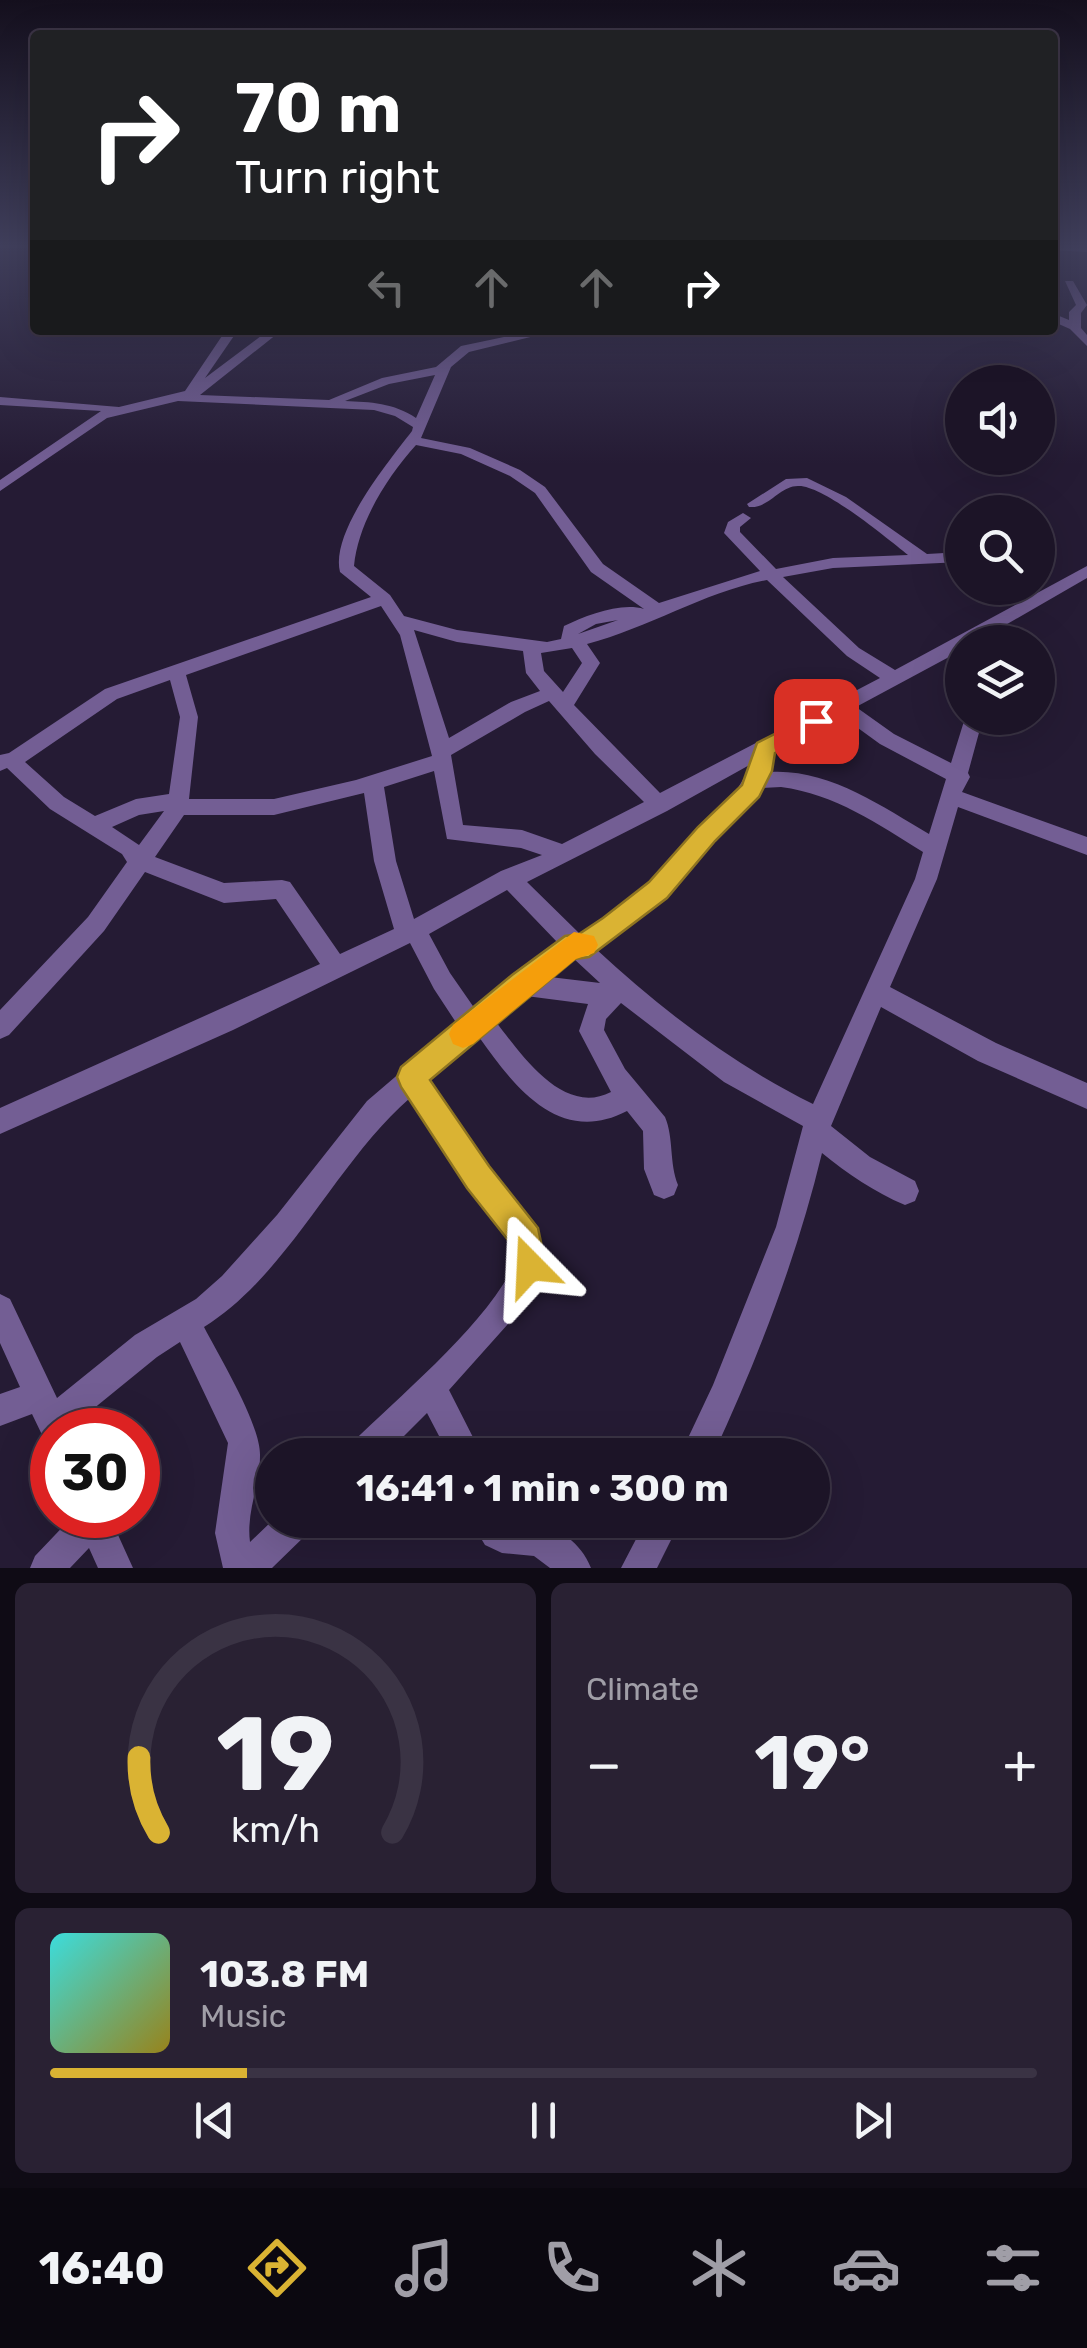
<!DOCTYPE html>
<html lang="en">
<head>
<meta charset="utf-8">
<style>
	body { margin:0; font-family:Rubik,sans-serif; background:#292133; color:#f1f3f6; height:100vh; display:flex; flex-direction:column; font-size:38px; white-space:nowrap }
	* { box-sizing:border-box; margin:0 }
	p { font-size:32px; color:#a09ea7 }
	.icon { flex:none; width:55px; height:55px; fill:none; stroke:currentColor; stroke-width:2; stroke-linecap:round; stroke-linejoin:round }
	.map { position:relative; height:1568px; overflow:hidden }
	.panel { display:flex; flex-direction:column; gap:15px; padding:15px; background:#0f0b15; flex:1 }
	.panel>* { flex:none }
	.guide { position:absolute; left:30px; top:30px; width:1028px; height:305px; border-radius:10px; box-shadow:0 10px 40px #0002,0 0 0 2px #3a3344; background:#202124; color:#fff; overflow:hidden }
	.controls { position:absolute; left:945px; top:365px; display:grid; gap:20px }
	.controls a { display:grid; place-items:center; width:110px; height:110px; border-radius:50%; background:#1c1427; box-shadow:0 10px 40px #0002,0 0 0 2px #3a3344; font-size:50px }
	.speed { position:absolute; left:30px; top:1408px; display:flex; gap:20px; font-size:50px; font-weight:700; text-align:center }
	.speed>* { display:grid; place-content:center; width:130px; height:130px; border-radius:50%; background:#1c1427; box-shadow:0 10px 40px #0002,0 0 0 2px #3a3344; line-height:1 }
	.speed .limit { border:15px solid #d22; background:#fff; color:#111 }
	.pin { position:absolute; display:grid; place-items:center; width:85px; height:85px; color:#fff; margin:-42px; border-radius:20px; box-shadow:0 5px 15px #0006 }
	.me { position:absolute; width:110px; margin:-55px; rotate:339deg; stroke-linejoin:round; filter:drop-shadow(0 0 8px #0008) }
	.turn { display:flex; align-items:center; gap:35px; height:210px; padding:0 40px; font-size:45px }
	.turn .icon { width:130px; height:130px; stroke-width:2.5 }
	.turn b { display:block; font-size:70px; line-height:85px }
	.lanes { display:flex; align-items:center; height:95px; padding:0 40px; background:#0003; justify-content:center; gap:50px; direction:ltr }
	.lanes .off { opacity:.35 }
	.big { font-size:75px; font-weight:700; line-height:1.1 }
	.panel .tile { flex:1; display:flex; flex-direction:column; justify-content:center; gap:15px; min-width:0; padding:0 35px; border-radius:15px; background:#292133 }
	.panel .dial { align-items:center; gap:0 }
	.dial svg { height:260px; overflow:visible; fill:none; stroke:#3a3344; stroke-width:7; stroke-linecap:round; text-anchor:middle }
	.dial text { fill:#f1f3f6; stroke:none }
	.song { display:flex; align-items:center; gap:30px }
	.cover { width:120px; height:120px; border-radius:15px; background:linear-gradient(135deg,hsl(180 70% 55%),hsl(50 70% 35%)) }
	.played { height:10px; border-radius:5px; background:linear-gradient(90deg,#dab333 20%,#3a3344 20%) }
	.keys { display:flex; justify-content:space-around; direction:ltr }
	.heat { display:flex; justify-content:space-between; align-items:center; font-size:55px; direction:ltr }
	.panel .tiles { flex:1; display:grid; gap:15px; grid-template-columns:1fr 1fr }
	.tile:last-child { grid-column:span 2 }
	.trip { position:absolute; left:255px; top:1438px; width:575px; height:100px; border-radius:50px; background:#1c1427; box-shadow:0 10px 40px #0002,0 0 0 2px #3a3344; font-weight:700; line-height:100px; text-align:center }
	.menu { display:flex; height:160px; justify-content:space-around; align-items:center; background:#0b0810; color:#a09ea7 }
	.menu .icon { width:70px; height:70px }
	.menu .on { color:#dab333 }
	.menu b { font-size:45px; color:#f1f3f6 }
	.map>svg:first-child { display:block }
</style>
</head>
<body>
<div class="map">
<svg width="1087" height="1568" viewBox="0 0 1087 1568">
	<rect width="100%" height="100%" fill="#251b34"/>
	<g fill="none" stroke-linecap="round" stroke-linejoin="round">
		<!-- minor -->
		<path fill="#735e94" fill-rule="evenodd" d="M 1052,245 L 1087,246 L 1087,252 L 1052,250 Z
			M 1065,281 L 1073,281 L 1087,305 L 1081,313 L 1081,328 L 1087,335 L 1087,346 L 1070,329 L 1052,321 L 1052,313 L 1069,320 L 1069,312 L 1076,305 Z
			M 226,330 L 238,330 L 205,378 L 269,330 L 282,330 L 200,395 L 329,400 L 382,378 L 436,367 L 461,346 L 537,330 L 559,330 L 469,352 L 451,367 L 421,438 L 470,448 L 520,470 L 545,487 L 603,564 L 659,603 L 760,571 L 724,533 L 728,522 L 743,513 L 751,518 L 740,527 L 740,532 L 776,569 L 833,558 L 908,555 C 887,538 824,486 799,486 C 780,485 769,509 749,507 L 747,504 L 786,479 L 807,478 L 846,497 L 927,554 L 962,552 L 962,562 L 833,568 L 783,577 L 859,648 L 895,670 L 1087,566 L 1087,578 L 976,642 L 962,642 L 962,650 L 856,707 L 894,734 L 951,763 L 965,718 L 983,718 L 968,773 L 970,777 L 962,792 L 1087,837 L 1087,855 L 958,807 L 937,879 L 890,987 L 996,1043 L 1087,1083 L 1087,1109 L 978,1061 L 881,1007 L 831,1126 L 870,1157 L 915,1181 L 919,1191 L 915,1201 L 905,1205 C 874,1192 848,1174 822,1153 C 797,1257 758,1358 713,1455 L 680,1455 L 713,1385 L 776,1227 L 803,1126 L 724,1082 L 621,1003 L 606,1019 L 604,1030 L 625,1069 L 665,1117 C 674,1138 669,1163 678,1185 L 674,1195 L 664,1199 L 654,1195 L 644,1169 L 643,1131 L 627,1111 C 560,1146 515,1088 479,1037 L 429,1081 L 488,1167 L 537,1229 L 545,1259 L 532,1290 L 516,1315 L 449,1390 L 482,1455 L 449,1455 L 427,1413 L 385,1455 L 346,1455 L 351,1444 C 401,1394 489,1323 517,1259 L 514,1245 L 468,1187 L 410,1098 C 336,1162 288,1275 204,1327 C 220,1358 261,1425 260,1456 C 260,1485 246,1512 250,1542 L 273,1520 L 314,1520 L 309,1532 L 272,1568 L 223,1568 L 215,1533 L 228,1443 L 180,1342 L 157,1357 L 71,1427 L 72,1430 L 52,1430 L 52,1444 L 45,1441 L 32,1414 L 0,1426 L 0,1394 L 20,1387 L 0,1343 L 0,1294 L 10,1299 L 57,1398 L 135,1335 L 196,1299 L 222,1276 L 277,1215 L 367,1101 L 457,1024 L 434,989 L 410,943 L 233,1030 L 0,1134 L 0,1108 L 320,964 L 276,899 L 224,903 L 145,872 L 104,931 L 9,1035 L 0,1039 L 0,1010 L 88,917 L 127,862 L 122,854 L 50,809 L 7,768 L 0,771 L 0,755 L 9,753 L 105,689 L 371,597 L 340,572 C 330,532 389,461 412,431 L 413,427 L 395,416 L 374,410 L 178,401 L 107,418 L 0,491 L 0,480 L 101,411 L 0,405 L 0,397 L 119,407 L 185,391 ZM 435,375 L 416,418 C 394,403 370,402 345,401 L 389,384 ZM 416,445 L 461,454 L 510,476 L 535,493 L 591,572 L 644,609 C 621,602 587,615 564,626 L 561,639 L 547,642 L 457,630 L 404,616 L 390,595 L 354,566 C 358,523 387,477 416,445 ZM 767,580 L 847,656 L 880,678 L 660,793 L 574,705 L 600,663 L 587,644 C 649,628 704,592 767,580 ZM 381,606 L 400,635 L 432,756 L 356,780 L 274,799 L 189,799 L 198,717 L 186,675 ZM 618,620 L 578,634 L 596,624 ZM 414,630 L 457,642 L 523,651 L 526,673 L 540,691 L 511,702 L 449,738 ZM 572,648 L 582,663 L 563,692 L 544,671 L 541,653 ZM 170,680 L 180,717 L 169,794 L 136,799 L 95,816 L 64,797 L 25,762 L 117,699 ZM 549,701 L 595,754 L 644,802 L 562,844 L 522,830 L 463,825 L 451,755 L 525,712 ZM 840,715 L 880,744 L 946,779 L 929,834 C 881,806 829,769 771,772 L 774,751 ZM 753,763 L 730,801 L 699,828 L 650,883 L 580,934 L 527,882 L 667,811 ZM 434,771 L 447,839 L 521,848 L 542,855 L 501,871 L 414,919 L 396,861 L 384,787 ZM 781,787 C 835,794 878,824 923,852 L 915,879 L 813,1104 C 732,1064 662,1010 596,949 L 666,897 L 713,840 L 744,813 L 761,788 ZM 364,793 L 374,861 L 394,929 L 340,954 L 290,882 L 282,880 L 224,883 L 155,857 L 184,815 L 274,815 ZM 164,811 L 139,845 L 112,827 L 139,815 ZM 507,890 L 558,943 L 475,1009 L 450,973 L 429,934 ZM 573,958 L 600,983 L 550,977 ZM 526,996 L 588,1004 L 579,1031 L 611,1092 C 563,1117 521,1054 496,1022 Z
			M 74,1515 L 109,1515 L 133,1568 L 98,1568 L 89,1548 L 70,1568 L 30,1568 L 35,1556 Z
			M 470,1520 C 516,1520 571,1518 591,1568 L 550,1568 L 534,1556 L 502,1553 L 485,1545 Z
			M 646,1520 L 681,1520 L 657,1568 L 621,1568 Z"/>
	</g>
	<!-- sky -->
	<linearGradient id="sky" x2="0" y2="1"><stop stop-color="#140f1d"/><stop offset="0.53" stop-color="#403f5c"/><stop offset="1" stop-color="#403f5c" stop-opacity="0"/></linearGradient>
	<rect width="1087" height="464" fill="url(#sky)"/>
	<!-- route -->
	<path fill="#dab333" stroke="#8e7421" stroke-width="2.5" d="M 816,713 L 824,715 L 827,721 L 824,727 L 775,753 L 772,771 L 759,797 L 715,841 L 667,898 L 589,957 L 575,959 L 430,1080 L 489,1166 L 538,1228 L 546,1266 L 542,1278 L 530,1283 L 518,1278 L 512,1245 L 467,1188 L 401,1087 L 397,1077 L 401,1067 L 512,975 L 565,936 L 579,934 L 603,918 L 649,882 L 698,827 L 742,785 L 757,743 Z"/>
	<!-- slow -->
	<path fill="#f59e0b" d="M 574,932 L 594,936 L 598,945 L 594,953 L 576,959 L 473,1044 L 463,1048 L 453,1044 L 449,1034 L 453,1025 Z"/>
</svg>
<div class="controls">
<a><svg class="icon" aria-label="sound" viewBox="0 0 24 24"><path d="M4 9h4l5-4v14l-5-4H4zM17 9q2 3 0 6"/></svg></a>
<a><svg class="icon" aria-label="search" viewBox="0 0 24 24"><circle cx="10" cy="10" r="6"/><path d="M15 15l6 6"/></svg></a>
<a><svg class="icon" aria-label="layers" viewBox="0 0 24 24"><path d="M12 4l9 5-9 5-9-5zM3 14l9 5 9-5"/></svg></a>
</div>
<div class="speed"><div class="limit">30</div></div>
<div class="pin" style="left:816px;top:721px;background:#d93025"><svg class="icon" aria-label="arrive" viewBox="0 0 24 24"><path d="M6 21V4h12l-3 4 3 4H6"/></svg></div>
<svg class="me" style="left:530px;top:1266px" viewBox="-20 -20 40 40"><path d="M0-17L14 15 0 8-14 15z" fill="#dab333" stroke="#fff" stroke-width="4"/></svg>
<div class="trip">16:41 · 1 min · 300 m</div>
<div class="guide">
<div class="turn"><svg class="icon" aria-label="right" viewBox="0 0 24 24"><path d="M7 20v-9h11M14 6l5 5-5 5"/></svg><div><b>70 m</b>Turn right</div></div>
<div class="lanes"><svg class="icon off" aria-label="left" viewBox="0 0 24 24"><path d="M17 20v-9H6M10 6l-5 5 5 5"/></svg><svg class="icon off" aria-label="ahead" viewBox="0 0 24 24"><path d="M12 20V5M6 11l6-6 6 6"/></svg><svg class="icon off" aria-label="ahead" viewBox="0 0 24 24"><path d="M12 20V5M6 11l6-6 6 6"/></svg><svg class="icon" aria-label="right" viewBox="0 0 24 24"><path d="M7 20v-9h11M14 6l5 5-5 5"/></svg></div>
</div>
</div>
<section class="panel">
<div class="tiles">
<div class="tile dial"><svg viewBox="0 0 100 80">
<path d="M14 69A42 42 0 1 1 86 69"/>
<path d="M14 69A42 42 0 0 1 8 46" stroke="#dab333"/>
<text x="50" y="56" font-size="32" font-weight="700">19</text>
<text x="50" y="72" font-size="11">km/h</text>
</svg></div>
<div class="tile"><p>Climate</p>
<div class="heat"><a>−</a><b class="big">19°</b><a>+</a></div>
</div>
<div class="tile">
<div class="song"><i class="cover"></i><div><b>103.8 FM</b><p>Music</p></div></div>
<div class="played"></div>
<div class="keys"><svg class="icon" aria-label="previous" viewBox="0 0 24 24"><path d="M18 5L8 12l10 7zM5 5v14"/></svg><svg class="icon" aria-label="pause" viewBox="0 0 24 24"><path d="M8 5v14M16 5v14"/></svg><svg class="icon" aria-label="next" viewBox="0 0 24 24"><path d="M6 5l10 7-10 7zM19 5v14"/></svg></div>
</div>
</div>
</section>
<nav class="menu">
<b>16:40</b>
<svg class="icon on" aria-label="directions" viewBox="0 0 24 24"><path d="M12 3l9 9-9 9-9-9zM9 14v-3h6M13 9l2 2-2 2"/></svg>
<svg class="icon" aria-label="music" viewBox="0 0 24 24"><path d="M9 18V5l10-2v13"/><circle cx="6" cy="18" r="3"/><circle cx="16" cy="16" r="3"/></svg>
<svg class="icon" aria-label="phone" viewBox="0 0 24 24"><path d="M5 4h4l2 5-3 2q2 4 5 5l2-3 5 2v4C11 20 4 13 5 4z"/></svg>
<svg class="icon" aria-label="climate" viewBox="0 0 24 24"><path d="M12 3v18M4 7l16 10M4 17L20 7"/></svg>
<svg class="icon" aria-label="car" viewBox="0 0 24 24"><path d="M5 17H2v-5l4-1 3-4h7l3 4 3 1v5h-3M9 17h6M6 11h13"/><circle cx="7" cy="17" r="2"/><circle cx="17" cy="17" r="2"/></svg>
<svg class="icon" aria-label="filters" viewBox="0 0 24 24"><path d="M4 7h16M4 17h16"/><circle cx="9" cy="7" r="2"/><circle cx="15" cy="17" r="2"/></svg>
</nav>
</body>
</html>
